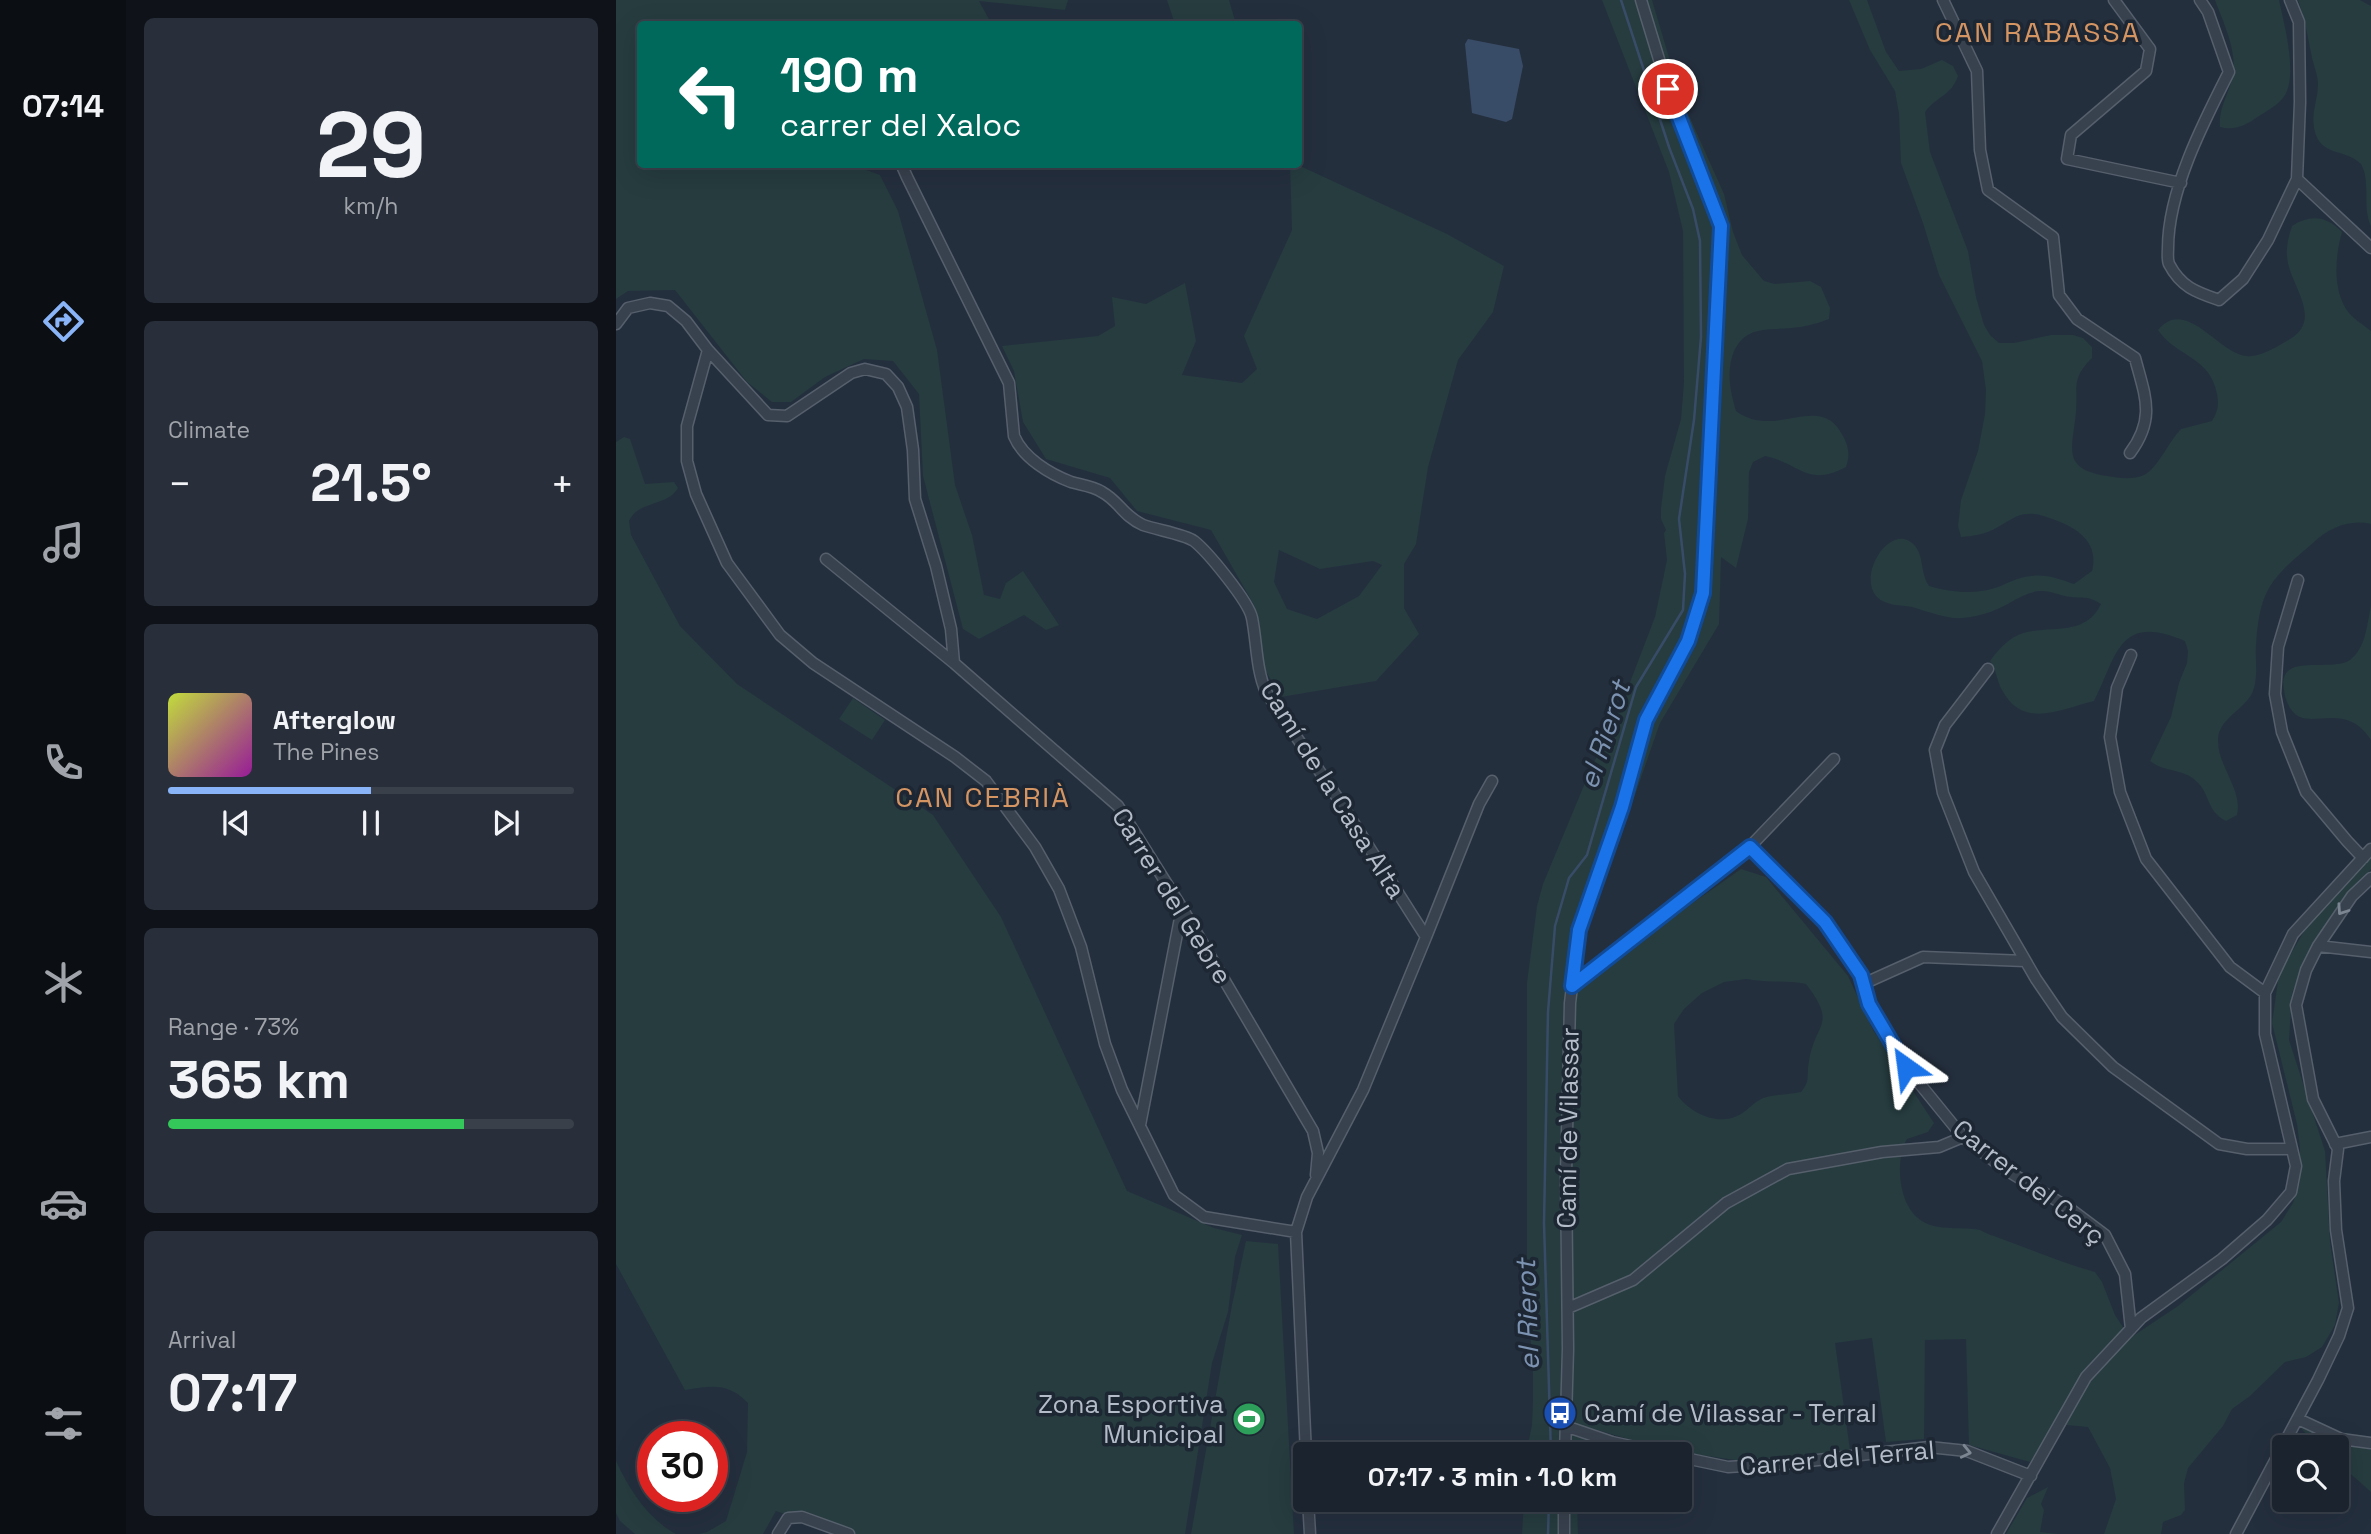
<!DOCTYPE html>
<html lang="en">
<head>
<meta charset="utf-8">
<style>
	body { margin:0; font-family:"Space Grotesk",sans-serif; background:#282f3a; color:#f1f3f6; height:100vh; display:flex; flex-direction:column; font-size:26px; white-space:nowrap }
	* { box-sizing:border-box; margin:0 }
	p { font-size:23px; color:#a0a4aa }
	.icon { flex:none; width:38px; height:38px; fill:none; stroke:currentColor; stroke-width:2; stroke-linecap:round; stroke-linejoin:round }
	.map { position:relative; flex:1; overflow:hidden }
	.sheet { display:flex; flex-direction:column; gap:18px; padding:18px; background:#0f1319; width:490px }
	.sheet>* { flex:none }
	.guide { position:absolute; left:21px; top:21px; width:665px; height:147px; border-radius:7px; box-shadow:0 7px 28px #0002,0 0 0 2px #39404a; background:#00695c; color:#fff; overflow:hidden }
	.buttons { position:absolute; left:1656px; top:1435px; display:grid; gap:14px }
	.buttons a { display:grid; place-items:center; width:77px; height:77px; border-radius:7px; background:#1b232e; box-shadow:0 7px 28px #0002,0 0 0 2px #39404a; font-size:35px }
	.speed { position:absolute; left:21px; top:1421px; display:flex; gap:14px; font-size:35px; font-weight:700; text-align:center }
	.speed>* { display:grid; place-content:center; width:91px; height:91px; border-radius:50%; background:#1b232e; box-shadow:0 7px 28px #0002,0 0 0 2px #39404a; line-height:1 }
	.speed .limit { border:10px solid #d22; background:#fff; color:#111 }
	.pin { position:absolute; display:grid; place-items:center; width:60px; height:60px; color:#fff; margin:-30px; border:4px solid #fff; border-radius:50%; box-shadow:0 2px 7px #0007 }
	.me { position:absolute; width:77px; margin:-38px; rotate:329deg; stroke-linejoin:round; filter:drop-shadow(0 0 5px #0008) }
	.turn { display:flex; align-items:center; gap:24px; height:147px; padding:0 28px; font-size:32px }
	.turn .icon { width:91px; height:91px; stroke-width:2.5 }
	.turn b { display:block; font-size:49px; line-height:60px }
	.big { font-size:52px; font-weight:800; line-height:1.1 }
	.sheet .widget { flex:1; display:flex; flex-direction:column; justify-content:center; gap:10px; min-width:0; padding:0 24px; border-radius:10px; background:#282f3a }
	.sheet .dial { align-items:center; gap:0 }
	.dial b { font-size:91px; line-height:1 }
	.song { display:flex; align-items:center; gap:21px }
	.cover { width:84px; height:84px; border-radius:10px; background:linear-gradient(135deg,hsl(70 70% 55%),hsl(300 70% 35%)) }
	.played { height:7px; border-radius:4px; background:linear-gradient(90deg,#8ab4f8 50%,#39404a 50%) }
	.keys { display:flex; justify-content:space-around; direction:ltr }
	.heat { display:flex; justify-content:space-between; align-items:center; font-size:38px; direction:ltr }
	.charge { height:10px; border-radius:5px; background:linear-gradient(90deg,#34c759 73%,#39404a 0) }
	.trip { position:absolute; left:677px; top:1442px; width:399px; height:70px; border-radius:7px; background:#1b232e; box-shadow:0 7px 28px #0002,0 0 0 2px #39404a; font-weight:800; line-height:70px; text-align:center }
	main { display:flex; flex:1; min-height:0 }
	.dock { display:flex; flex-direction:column; width:126px; justify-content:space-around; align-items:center; background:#0b0e12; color:#a0a4aa }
	.dock .icon { width:49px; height:49px }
	.dock .current { color:#8ab4f8 }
	.dock b { font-size:32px; color:#f1f3f6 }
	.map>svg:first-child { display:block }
</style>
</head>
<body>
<main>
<nav class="dock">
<b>07:14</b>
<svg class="icon current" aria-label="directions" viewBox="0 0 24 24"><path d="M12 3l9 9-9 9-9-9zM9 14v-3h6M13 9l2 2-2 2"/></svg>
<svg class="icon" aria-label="music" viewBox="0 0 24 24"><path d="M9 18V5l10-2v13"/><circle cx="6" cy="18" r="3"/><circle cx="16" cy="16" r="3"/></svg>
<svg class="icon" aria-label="phone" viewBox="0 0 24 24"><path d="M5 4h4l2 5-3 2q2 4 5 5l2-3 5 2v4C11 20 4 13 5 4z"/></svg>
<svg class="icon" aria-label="climate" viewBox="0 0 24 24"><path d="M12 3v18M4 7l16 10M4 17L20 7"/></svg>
<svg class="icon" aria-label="car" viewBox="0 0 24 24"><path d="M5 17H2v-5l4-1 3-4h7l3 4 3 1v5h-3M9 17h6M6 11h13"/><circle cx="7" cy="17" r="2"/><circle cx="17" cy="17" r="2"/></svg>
<svg class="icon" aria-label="filters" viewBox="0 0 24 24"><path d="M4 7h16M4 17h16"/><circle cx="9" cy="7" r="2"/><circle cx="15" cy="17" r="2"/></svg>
</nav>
<section class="sheet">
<div class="widget dial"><b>29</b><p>km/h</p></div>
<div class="widget"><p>Climate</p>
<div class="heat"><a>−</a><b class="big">21.5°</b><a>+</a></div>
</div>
<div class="widget">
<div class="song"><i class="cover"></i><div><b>Afterglow</b><p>The Pines</p></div></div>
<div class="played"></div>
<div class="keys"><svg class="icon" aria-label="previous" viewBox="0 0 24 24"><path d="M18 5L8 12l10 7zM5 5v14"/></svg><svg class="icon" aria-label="pause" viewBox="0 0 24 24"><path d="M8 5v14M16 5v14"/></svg><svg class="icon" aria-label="next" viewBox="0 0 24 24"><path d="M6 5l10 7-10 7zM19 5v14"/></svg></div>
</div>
<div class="widget"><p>Range · 73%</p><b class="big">365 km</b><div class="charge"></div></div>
<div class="widget"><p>Arrival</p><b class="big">07:17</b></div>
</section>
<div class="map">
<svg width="1755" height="1534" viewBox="0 0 1755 1534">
	<rect width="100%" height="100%" fill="#242f3e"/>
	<!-- green -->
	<path fill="#263c3f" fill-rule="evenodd" d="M 0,0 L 452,0 L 449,10 L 363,1 L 374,21 L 403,24 L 24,24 L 24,164 L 242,164 L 242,167 L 264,175 L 282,211 L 321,350 L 339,485 L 356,535 L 368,595 L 384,599 L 390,583 L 407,571 L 443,625 L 430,630 L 408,615 L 363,639 L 347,629 L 307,476 L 303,394 L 277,361 L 248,359 L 209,377 L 175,402 L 156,402 L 131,382 L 59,290 L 12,291 L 0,299 Z
		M 551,0 L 613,0 L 620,24 L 559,24 Z
		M 986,0 L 1036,0 L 1065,98 L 1108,194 L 1117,232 L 1126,255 L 1148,281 L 1159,284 L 1194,281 L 1205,287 L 1214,308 L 1213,319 C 1200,324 1188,327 1175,328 C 1151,330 1130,326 1118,351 C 1110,372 1114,390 1120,411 C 1160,441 1204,390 1227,436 C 1233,447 1234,455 1230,467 C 1191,488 1184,463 1149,456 L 1137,462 L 1133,472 L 1132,519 L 1120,568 L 1105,557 L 1103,624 L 1044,723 L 971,933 L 968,964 L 973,976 L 1125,869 L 1150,877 L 1232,976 L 1257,1030 L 1318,1123 L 1312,1132 L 1291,1139 C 1279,1159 1282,1202 1302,1218 C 1317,1232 1344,1226 1364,1230 C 1369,1232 1373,1235 1378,1236 C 1412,1248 1445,1263 1479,1272 L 1486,1282 L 1499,1315 L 1514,1338 L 1562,1306 L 1665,1222 L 1677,1203 L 1684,1182 L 1684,1148 L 1681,1124 L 1656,1023 L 1663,974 L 1693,923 L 1755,854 L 1755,869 L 1697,943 L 1676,993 L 1673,1040 L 1709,1151 L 1714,1242 L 1723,1303 L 1719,1325 L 1706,1347 L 1690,1357 L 1669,1362 L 1634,1396 L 1616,1409 L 1607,1426 L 1572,1468 L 1568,1483 L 1569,1510 L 1565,1515 L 1547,1522 L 1545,1534 L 1488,1534 L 1500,1499 L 1494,1468 L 1472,1427 L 1440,1424 L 1414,1462 L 1353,1445 L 1350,1339 L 1309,1340 L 1308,1439 L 1270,1442 L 1256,1338 L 1219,1343 L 1234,1450 L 1133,1462 L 1050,1450 L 971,1427 L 966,1454 L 910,1454 L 916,1425 L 917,1402 L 917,1365 L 911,1305 L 911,983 L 921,906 L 927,884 L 976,766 L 998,724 L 1039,617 L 1051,560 L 1048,533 L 1050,530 L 1045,519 L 1045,508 L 1049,476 L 1065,419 L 1068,382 L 1067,231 L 1053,172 ZM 1130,979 C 1150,983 1170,980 1190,984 C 1222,1026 1199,1022 1193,1061 C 1190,1076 1195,1080 1185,1092 C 1172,1095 1160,1094 1147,1098 C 1138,1102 1133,1109 1125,1114 C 1104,1127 1075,1114 1062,1096 L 1058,1024 L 1068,1009 L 1086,993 L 1108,982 Z
		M 1233,0 L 1251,0 L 1270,52 L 1283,71 L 1305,69 L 1326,60 L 1337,66 L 1342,76 C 1335,96 1322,95 1309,112 L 1314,152 L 1352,251 L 1360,297 L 1368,325 L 1374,335 L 1383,343 L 1398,343 L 1435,335 L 1457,335 L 1467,338 L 1476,347 L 1476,358 C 1455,379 1462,386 1460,412 C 1457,447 1444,469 1491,476 C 1502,478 1517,480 1528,475 C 1542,468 1553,441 1565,429 L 1596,421 C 1602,411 1603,405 1601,394 C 1594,356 1560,357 1542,330 C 1570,296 1602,353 1630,356 C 1643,358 1662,346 1674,339 C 1706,320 1677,288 1672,263 C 1669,250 1672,238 1676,226 C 1694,214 1711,216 1726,232 C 1719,257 1716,291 1733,313 C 1739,320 1748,325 1755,331 L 1755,524 C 1733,519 1713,528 1697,543 C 1655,579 1644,588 1640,645 C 1639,659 1642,674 1638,688 C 1633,708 1603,717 1602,739 C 1601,766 1627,789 1621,815 L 1610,821 C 1589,810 1595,794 1580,781 C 1567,768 1549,773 1534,761 L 1555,717 L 1563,683 L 1571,663 L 1572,651 L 1569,641 C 1502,612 1501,656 1478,701 C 1445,709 1407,730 1386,690 C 1380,680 1381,670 1374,661 C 1383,649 1392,638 1407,633 C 1436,625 1469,637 1485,604 C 1471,595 1468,599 1455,597 C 1444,596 1435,590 1423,591 C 1407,593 1394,604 1379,610 C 1368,615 1350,619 1337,618 C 1323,616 1310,611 1296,607 C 1284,605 1270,606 1261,597 C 1240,575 1276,519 1299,546 C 1308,556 1304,572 1313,586 C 1333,592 1358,595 1379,588 C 1391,584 1401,577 1415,576 C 1431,574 1443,579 1458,584 L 1476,571 C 1483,543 1463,529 1439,520 C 1430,517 1421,513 1412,514 C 1400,514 1392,522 1382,527 C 1370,534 1359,536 1345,537 L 1342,526 L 1345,500 L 1362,451 L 1369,414 L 1370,390 L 1366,361 L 1323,275 L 1307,223 L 1285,163 L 1283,114 L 1279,91 L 1254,50 Z
		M 1599,0 L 1663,0 C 1668,23 1680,68 1671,91 C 1667,102 1653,110 1643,116 C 1630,125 1620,131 1604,127 C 1602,107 1614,93 1617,74 C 1621,50 1607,22 1599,0 Z
		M 1682,0 L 1744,0 L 1755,6 L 1755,226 C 1746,208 1755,182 1745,164 C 1730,149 1705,156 1699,132 C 1694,113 1702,101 1702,84 C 1702,76 1698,66 1696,58 C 1692,38 1689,19 1682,0 Z
		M 674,165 L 682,165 L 831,234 L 888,266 L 877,312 L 842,360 L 812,467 L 800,544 L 788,564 L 788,608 L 803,634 L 760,681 L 665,697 L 649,670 L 638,605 L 595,530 L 521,511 L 494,478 L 430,459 L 407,422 L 398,371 L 386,346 L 482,336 L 499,326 L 496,297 L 530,304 L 569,283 L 580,341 L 566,375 L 626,383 L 641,369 L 628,336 L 676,230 ZM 663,550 L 704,569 L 757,561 L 766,565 L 743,596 L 701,619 L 671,609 L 658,582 Z
		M 8,437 L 14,439 L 29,484 L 58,482 L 62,488 C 51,507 23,500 13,521 L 15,535 L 64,626 L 121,684 L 317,815 L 385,917 L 511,1191 L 598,1228 L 626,1235 L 619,1257 L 612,1312 L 596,1363 L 569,1534 L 228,1534 L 160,1511 L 147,1534 L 83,1534 L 91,1532 L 110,1521 L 131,1452 L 132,1403 C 111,1382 96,1386 69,1390 L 0,1264 L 0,442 Z
		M 1755,606 L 1755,740 C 1730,701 1696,729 1679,714 C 1672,708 1669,698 1668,690 C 1660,651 1715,673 1734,660 C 1750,648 1751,624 1755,606 Z
		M 237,698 L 269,720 L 256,740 L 223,719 Z
		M 630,1241 L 662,1244 L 678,1534 L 575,1534 L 616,1305 Z
		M 1684,1428 L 1755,1450 L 1755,1492 L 1720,1461 L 1720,1447 L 1705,1447 Z
		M 0,1461 C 13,1489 32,1519 60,1534 L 19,1534 L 4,1521 L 0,1513 Z
		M 1432,1487 L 1425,1504 L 1428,1510 L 1424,1532 L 1442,1534 L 1390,1534 L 1411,1498 Z
		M 908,1500 L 961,1500 L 962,1534 L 906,1534 Z"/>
	<!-- water -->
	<path fill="#394c67" d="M 852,39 L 903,49 L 907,66 L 896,119 L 890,122 L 856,113 L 849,44 Z"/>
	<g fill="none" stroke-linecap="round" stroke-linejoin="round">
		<!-- stream -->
		<path stroke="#394c67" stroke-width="2.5" d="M 935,1454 L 928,1223 L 932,1012 L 939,926 L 953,878 L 971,855 L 1020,687 L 1067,610 L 1069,574 L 1063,519 L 1078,420 L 1085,337 L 1084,241 L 1077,209 L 1053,147 L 1005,0
			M 932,1534 L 933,1500"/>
		<defs>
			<path id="minor" d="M 1327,0 L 1361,71 L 1364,150 L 1372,190 L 1437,237 L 1443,295 L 1461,319 L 1519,358 C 1529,396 1540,418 1514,453
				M 1498,0 L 1534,49 L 1530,71 L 1455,135 L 1451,159 L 1565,183
				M 1584,0 L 1592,12 L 1613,72 C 1587,123 1552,191 1552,248 C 1552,253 1551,259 1553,264 C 1565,287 1580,292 1603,300 L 1627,279 L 1652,240 L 1681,179 L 1684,102 L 1683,22 L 1674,0
				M 290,164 L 287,168 L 291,177 L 393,383 L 398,436 C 407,458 434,474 455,482 C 465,485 477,486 486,492 C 504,502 506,515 527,525 C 541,530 568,534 578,541 C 592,552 633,602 636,618 C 641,643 640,669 650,692 L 725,803 L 810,937 L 747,1090 L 691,1197 L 680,1232 L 690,1454
				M 1681,179 L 1755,248
				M 0,324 L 12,308 L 34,303 L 52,306 L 70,321 L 92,350 L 152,415 L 171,416 L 235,373 L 249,369 L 270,374 L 282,387 L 291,407 L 297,450 L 299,499 L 320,566 L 335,629 L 338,663 L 502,806 L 566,908 L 697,1131 L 702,1153 L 700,1175
				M 92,350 L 71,426 L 71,461 L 80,494 L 111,563 L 164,635 L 197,663 L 339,757 L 370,781 L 419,847 L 443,889 L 465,947 L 489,1044 L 506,1090 L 558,1195 L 588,1217 L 680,1232
				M 210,559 L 338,663
				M 1682,580 L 1662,647 L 1659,694 L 1666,732 L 1690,792 L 1731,841 L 1747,858
				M 1515,655 L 1501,688 L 1494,737 L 1504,792 L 1530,859 L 1614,967 L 1649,993
				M 1372,669 L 1329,725 L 1319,750 L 1327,793 L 1358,872 L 1420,979 L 1446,1017 L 1497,1067 L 1603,1144 L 1631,1149 L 1675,1149
				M 1134,847 L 1209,922 L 1245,975 L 1253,1004 L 1290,1067 L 1347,1137 L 1390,1170 L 1453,1208 L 1489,1235 L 1509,1274 L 1515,1329
				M 810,937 L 863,804 L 876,781
				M 1702,946 L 1755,952
				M 1247,984 L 1307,957 L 1409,961
				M 956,986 L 1126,855 L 1218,759
				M 524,1125 L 566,908
				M 1719,1144 L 1755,1137
				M 952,1308 L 1017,1280 L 1110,1203 L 1172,1169 L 1266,1152 L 1323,1147 L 1347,1137
				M 1682,1419 L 1725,1439 L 1755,1443
				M 949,1426 L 996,1442 L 1051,1454
				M 949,1454 L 952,1349 L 950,1175 L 954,1003 L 963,930 L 1006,807 L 1030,720 L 1072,641 L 1087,593 L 1100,348 L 1105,226 L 1052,89 L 1025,0
				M 1064,1457 L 1112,1467 L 1176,1463 L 1313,1447 L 1351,1451 L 1415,1476
				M 692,1500 L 694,1534
				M 948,1500 L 948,1534
				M 162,1534 L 172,1518 L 186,1517 L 233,1534
				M 1381,1534 L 1470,1377 L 1525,1318 L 1606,1259 L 1651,1220 L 1675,1192 L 1680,1166 L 1649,1034 L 1649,993 L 1677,934 L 1755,849
				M 1620,1534 L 1702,1380 L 1723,1336 L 1732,1308 L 1720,1230 L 1718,1181 L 1722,1149 L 1697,1099 L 1680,1005 L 1690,970 L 1702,946 L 1736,896 L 1755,878"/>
		</defs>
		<!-- minor casing -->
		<use href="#minor" stroke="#565f6c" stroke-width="13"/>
		<!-- minor -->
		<use href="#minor" stroke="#38414e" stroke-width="10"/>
	</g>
	<!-- one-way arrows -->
	<defs><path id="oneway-chevron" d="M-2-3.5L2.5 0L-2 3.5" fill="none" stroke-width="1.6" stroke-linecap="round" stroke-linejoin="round" transform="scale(1.75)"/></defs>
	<g stroke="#7c8592">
		<use href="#oneway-chevron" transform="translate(1726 910) rotate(124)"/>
		<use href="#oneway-chevron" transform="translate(1350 1452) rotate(13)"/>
	</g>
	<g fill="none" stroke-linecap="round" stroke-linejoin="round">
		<defs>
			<path id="route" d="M 1052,89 L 1105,226 L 1087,593 L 1072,641 L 1030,720 L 1006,807 L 963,930 L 956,986 L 1134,847 L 1209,922 L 1245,975 L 1253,1004 L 1290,1067"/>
		</defs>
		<!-- route casing -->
		<use href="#route" stroke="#114b97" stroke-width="18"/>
		<!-- route -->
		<use href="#route" stroke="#1a73e8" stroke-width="12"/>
	</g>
	<!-- icons -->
	<defs>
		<symbol id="bus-disc" viewBox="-11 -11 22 22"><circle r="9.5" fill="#1a4fb4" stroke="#1d2633"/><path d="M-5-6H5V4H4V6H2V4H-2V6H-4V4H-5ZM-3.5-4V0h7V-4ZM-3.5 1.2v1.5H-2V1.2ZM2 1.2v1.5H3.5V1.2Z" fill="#fff"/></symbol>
		<symbol id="stadium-disc" viewBox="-11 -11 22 22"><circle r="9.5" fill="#2e9e5b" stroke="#1d2633"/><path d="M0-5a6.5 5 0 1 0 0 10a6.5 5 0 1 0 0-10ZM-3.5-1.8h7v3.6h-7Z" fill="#fff"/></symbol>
	</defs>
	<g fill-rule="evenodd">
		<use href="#bus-disc" x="925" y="1394" width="38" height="38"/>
		<use href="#stadium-disc" x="614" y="1400" width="38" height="38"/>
	</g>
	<g text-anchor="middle" stroke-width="7" stroke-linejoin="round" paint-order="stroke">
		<!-- street labels -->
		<g font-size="26" fill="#b4bcc9" stroke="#1d2633">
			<text transform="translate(717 790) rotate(58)" y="9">Camí de la Casa Alta</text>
			<text transform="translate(556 896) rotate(58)" y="9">Carrer del Gebre</text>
			<text transform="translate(952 1128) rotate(-89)" y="9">Camí de Vilassar</text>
			<text transform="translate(1413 1182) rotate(38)" y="9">Carrer del Cerç</text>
			<text transform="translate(1221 1458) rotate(-5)" y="9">Carrer del Terral</text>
		</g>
		<!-- poi labels -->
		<g font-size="26" fill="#b4bcc9" stroke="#1d2633" text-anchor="end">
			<text x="608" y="1413">Zona Esportiva<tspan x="608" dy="30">Municipal</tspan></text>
			<text x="968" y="1422" text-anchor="start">Camí de Vilassar - Terral</text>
		</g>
		<!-- neighbourhood labels -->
		<g font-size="28" letter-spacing="2" fill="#d59563" stroke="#1d2633">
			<text x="1422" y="42">CAN RABASSA</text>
			<text x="367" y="807">CAN CEBRIÀ</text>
		</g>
		<!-- water labels -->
		<g font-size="28" font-style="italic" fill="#7c92b1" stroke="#1d2633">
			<text transform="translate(988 735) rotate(-72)" y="10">el Rierot</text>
			<text transform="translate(911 1315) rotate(-92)" y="10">el Rierot</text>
		</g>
	</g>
</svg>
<div class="buttons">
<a><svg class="icon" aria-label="search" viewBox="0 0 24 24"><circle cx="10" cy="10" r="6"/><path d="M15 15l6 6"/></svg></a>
</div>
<div class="speed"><div class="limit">30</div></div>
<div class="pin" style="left:1052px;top:89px;background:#d93025"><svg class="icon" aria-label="arrive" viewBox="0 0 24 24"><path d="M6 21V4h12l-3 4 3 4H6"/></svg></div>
<svg class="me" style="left:1290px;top:1067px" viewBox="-20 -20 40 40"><path d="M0-17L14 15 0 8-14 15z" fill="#1a73e8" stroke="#fff" stroke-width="4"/></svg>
<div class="trip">07:17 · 3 min · 1.0 km</div>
<div class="guide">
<div class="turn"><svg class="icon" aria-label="left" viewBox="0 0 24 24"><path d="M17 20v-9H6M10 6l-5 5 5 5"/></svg><div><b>190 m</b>carrer del Xaloc</div></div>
</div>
</div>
</main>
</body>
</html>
